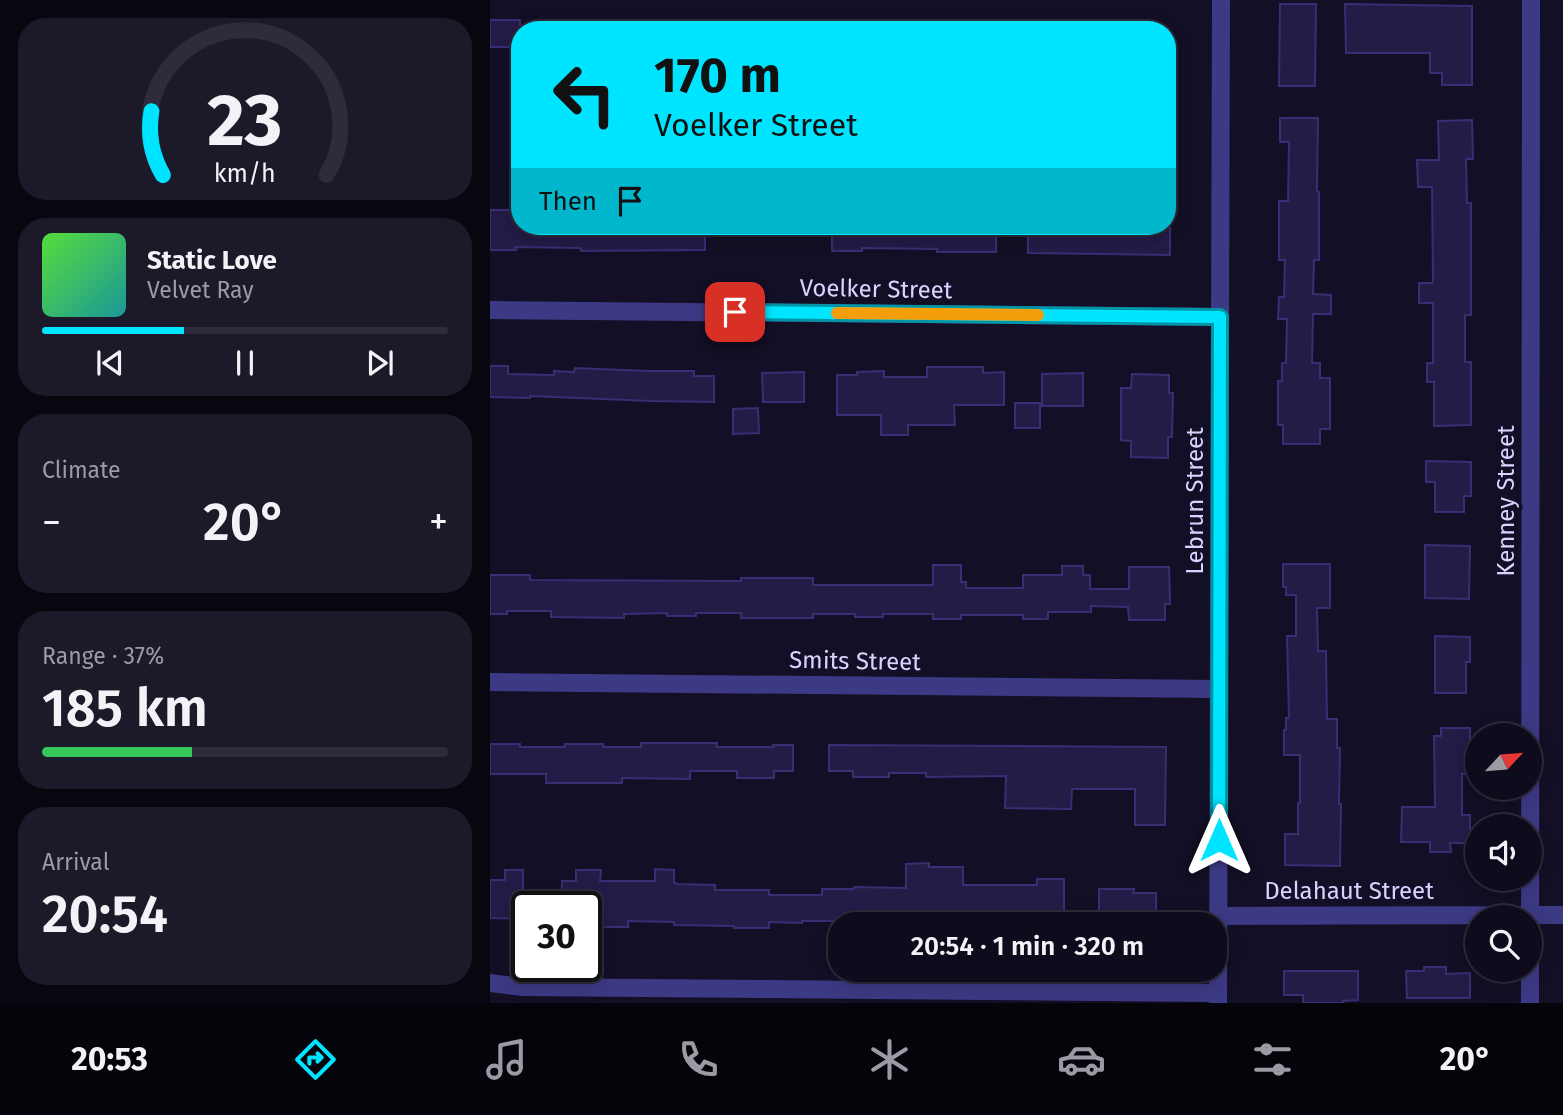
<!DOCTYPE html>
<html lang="en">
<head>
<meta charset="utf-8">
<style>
	body { margin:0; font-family:"Fira Sans",sans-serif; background:#1c1929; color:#f1f3f6; height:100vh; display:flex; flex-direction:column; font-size:26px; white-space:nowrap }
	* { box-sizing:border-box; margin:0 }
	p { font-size:23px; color:#9b9ba3 }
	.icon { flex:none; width:38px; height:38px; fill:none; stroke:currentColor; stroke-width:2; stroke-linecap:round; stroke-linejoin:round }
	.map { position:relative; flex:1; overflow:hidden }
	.drawer { display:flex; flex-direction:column; gap:18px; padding:18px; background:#08060f; width:490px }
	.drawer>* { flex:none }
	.guide { position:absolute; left:21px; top:21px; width:665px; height:214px; border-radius:28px; box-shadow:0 4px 18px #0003,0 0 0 2px #2e2b3b; background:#00e5ff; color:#111; overflow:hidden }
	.needle { width:46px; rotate:64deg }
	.fabs { position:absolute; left:975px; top:723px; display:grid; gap:14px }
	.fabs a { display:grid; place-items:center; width:77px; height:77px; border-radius:50%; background:#0e0b1c; box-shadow:0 4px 18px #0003,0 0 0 2px #2e2b3b; font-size:35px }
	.speed { position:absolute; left:21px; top:891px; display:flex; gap:14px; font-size:35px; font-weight:700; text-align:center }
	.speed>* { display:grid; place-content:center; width:91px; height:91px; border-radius:50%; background:#0e0b1c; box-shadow:0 4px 18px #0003,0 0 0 2px #2e2b3b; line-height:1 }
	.speed .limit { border:4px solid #111; border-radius:10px; background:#fff; color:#111 }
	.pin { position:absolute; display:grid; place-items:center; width:60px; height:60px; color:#fff; margin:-30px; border-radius:14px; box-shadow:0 4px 10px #0006 }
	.me { position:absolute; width:77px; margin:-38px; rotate:0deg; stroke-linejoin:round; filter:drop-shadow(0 0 5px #0008) }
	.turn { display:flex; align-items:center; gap:24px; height:147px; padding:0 28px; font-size:32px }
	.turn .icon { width:91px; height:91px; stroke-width:2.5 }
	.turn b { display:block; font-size:49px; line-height:60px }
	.then { display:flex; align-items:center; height:66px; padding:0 28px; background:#0003; gap:14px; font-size:26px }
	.big { font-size:52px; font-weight:600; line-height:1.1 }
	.drawer .widget { flex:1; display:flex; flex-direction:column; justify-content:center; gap:10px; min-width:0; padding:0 24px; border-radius:28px; background:#1c1929 }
	.drawer .dial { align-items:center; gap:0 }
	.dial svg { height:182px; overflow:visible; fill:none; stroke:#2e2b3b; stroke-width:7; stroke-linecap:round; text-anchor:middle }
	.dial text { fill:#f1f3f6; stroke:none }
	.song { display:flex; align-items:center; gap:21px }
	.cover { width:84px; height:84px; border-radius:10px; background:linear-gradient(135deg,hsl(110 70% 55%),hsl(180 70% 35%)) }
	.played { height:7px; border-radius:4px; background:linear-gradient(90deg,#00e5ff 35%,#2e2b3b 35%) }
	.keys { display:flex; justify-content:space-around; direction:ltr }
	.heat { display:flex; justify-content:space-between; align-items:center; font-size:38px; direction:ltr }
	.charge { height:10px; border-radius:5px; background:linear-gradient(90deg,#34c759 37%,#2e2b3b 0) }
	.trip { position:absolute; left:338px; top:912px; width:399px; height:70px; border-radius:28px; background:#0e0b1c; box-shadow:0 4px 18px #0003,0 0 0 2px #2e2b3b; font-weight:600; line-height:70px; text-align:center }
	.menu { display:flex; height:112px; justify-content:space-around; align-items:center; background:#06040b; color:#9b9ba3 }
	.menu .icon { width:49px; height:49px }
	.menu .active { color:#00e5ff }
	.menu b { font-size:32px; color:#f1f3f6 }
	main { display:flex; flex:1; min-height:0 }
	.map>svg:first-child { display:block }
</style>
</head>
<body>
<main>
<section class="drawer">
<div class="widget dial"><svg viewBox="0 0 100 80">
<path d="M14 69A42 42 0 1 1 86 69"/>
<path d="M14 69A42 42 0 0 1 9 41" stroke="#00e5ff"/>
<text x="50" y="56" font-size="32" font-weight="700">23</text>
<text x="50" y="72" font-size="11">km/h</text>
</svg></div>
<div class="widget">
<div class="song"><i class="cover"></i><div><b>Static Love</b><p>Velvet Ray</p></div></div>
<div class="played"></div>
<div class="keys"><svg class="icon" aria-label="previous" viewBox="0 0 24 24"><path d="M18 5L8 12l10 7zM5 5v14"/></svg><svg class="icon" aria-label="pause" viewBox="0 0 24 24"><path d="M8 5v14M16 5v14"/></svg><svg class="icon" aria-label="next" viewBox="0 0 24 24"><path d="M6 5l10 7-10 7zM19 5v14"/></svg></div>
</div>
<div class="widget"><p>Climate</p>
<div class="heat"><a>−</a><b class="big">20°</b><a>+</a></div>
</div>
<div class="widget"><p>Range · 37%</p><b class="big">185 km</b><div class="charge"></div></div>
<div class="widget"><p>Arrival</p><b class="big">20:54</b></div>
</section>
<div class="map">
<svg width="1073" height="1003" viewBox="0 0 1073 1003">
	<rect width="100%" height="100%" fill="#130f26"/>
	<!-- building -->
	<path fill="#241b47" stroke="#3b2d73" stroke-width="2" d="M 790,4 L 826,4 L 825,86 L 789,86 Z
		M 855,4 L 982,6 L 982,85 L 952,85 L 952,73 L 940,73 L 940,53 L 856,53 Z
		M 0,20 L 30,20 L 30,47 L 0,47 Z
		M 790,118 L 828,118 L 827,191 L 829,192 L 829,260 L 824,260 L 823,294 L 841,295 L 841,314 L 823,314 L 822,363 L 830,363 L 830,378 L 840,378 L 840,429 L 830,429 L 830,444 L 793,444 L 793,425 L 788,425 L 788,381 L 792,381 L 792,363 L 796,363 L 797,319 L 788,319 L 789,297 L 794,297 L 795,260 L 789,260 L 789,201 L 798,201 L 799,142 L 790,142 Z
		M 982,120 L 983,159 L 976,159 L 977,203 L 981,203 L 981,315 L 975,315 L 975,362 L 981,362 L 981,425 L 944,426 L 944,382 L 937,382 L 937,363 L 943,363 L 943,303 L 929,303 L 929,283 L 942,283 L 943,280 L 942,187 L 928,187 L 927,160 L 949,160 L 948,121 Z
		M 0,210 L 30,210 L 30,226 L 215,226 L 215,250 L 91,251 L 91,248 L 25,247 L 26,250 L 0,250 Z
		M 342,226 L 503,226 L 506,227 L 506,252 L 447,252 L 447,249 L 372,248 L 372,251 L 342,251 Z
		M 538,226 L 680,226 L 680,255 L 538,253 Z
		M 0,366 L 18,366 L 18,374 L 64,375 L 64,371 L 84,372 L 85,368 L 159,371 L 204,371 L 204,376 L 224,376 L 224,402 L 161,401 L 40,396 L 40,398 L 0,397 Z
		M 437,367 L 493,367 L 493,373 L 514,372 L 514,405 L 464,405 L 465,425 L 418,425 L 418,435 L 391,435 L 391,415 L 347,415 L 347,375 L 367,375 L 367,372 L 394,371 L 394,377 L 437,377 Z
		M 314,372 L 314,402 L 273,402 L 272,373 Z
		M 593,373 L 593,406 L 552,406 L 552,374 Z
		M 642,374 L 679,375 L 679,393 L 683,393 L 682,437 L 678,437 L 678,458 L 641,457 L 641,441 L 631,440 L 631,388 L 641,388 Z
		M 525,403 L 550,403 L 550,428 L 525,428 Z
		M 268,408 L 269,433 L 243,434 L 243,409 Z
		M 936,461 L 981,462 L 981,496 L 974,496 L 974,512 L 945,512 L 945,482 L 936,482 Z
		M 935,545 L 980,546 L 979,599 L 935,598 Z
		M 793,564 L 840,564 L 840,608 L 827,608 L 828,651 L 836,651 L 837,719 L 847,719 L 847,748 L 850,748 L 849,804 L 851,804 L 850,866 L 795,865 L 795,834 L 808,834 L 808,803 L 810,803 L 810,755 L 794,755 L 794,730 L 796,730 L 796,718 L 799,718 L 797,636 L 806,636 L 806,595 L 796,595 L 796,587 L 793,587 Z
		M 443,565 L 471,565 L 471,582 L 476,582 L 476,588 L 533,588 L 533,575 L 572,575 L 572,566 L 593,566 L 593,575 L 600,575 L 600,589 L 639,589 L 639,567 L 679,567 L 680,604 L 675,604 L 675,620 L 639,620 L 638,607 L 601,606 L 601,612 L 558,612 L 558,619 L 533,619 L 533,615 L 471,615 L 471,619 L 443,619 L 443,614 L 393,614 L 393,617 L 365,617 L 365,614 L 323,614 L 323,618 L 251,618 L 251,613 L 206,613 L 206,616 L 177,616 L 177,613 L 134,614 L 134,618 L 61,617 L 61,611 L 17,611 L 17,614 L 0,614 L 0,575 L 40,575 L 40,580 L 251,581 L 251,578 L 323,578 L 323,585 L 443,585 Z
		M 945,636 L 980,637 L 980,662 L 976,662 L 976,693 L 945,693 Z
		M 951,728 L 980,728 L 980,774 L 972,774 L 972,815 L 980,815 L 980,843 L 960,843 L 961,852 L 940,852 L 940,842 L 911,842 L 912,807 L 945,807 L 944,736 L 951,736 Z
		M 151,743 L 227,743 L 227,747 L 284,747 L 283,745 L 303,745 L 303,771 L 284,771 L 284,778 L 247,778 L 247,771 L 200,771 L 200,779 L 132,778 L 132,783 L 56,783 L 56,774 L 0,774 L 0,744 L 30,744 L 30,747 L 75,747 L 75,744 L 113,744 L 113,747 L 151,747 Z
		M 339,745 L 676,747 L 675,825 L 645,825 L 645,789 L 582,789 L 581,809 L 515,808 L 516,776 L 436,777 L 436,773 L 399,773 L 399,777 L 363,777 L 363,771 L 339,771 Z
		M 439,863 L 439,867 L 473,867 L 473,885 L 547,885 L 547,879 L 574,879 L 574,924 L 489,922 L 489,924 L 451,924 L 451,915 L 397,915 L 397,923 L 346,924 L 346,921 L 312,921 L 312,923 L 279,922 L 279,928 L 244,928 L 244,926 L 184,925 L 184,922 L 138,921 L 138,927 L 96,927 L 96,906 L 71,906 L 72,881 L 86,881 L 86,870 L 111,870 L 110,881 L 165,881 L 165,869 L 184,870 L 184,883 L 188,884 L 225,885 L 225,890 L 279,890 L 279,895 L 332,895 L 332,889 L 364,889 L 364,887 L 416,888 L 416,864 Z
		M 15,870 L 33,870 L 33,893 L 37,893 L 37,919 L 0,918 L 0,880 L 15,880 Z
		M 609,889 L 644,889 L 643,893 L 666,893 L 666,924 L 609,924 Z
		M 934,967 L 956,967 L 956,974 L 980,973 L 980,998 L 917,998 L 916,971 L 934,971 Z
		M 794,971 L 868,971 L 868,1000 L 853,1001 L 853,1003 L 813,1003 L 813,995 L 794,995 Z"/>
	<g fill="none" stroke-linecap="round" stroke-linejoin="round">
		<!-- minor -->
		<path stroke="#3d3a85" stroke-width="18" d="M 0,310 L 730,317
			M 0,682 L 729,689
			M 728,916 L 1073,915
			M 0,983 L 32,987 L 728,993
			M 728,1003 L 731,0
			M 1040,1003 L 1041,0"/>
	</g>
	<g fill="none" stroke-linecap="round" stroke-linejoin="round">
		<defs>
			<path id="route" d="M 245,312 L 730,317 L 729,840"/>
		</defs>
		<!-- route casing -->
		<use href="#route" stroke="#0095a6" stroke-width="18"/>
		<!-- route -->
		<use href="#route" stroke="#00e5ff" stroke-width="12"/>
		<!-- slow -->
		<path stroke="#f59e0b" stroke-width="12" d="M 347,313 L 548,315"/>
	</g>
	<g text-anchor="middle" stroke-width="7" stroke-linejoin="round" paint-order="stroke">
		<!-- street labels -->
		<g font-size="24" fill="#d9d4ff" stroke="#130f26">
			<text transform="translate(386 289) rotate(1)" y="8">Voelker Street</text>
			<text transform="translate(705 501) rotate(-90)" y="8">Lebrun Street</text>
			<text transform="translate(1016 501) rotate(-90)" y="8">Kenney Street</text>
			<text transform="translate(365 661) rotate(1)" y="8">Smits Street</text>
			<text x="859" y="899">Delahaut Street</text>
		</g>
	</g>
</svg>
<div class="fabs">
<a><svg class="needle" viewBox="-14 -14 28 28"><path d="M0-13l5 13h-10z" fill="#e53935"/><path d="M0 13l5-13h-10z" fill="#9b9ba3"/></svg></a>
<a><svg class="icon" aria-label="sound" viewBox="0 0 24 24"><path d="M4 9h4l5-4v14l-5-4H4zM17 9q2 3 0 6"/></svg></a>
<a><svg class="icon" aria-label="search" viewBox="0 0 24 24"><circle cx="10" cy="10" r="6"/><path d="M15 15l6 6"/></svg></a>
</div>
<div class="speed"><div class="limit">30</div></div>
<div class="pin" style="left:245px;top:312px;background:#d93025"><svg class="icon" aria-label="arrive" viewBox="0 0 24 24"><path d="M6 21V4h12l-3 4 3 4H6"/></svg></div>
<svg class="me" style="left:729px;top:840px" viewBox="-20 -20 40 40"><path d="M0-17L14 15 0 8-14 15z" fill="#00e5ff" stroke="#fff" stroke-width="4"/></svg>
<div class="trip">20:54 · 1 min · 320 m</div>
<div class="guide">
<div class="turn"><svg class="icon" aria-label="left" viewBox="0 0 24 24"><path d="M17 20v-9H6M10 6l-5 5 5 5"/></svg><div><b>170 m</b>Voelker Street</div></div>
<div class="then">Then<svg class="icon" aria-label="arrive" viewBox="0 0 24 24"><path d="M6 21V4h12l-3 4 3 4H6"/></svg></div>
</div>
</div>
</main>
<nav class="menu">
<b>20:53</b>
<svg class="icon active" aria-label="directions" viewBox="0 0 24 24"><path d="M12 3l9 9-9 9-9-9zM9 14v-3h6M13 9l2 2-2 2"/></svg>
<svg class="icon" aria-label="music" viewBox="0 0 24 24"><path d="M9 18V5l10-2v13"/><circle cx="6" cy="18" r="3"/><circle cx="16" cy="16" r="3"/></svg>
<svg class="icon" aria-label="phone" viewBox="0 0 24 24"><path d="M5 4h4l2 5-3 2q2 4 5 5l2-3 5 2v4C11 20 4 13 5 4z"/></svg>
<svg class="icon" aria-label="climate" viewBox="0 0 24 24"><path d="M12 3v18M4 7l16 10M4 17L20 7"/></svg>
<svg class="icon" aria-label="car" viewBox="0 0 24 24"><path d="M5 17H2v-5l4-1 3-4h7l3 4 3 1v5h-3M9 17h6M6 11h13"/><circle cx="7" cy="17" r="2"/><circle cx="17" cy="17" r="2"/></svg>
<svg class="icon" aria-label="filters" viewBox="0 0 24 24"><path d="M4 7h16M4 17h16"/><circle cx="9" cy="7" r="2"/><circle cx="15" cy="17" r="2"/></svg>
<b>20°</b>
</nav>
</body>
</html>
